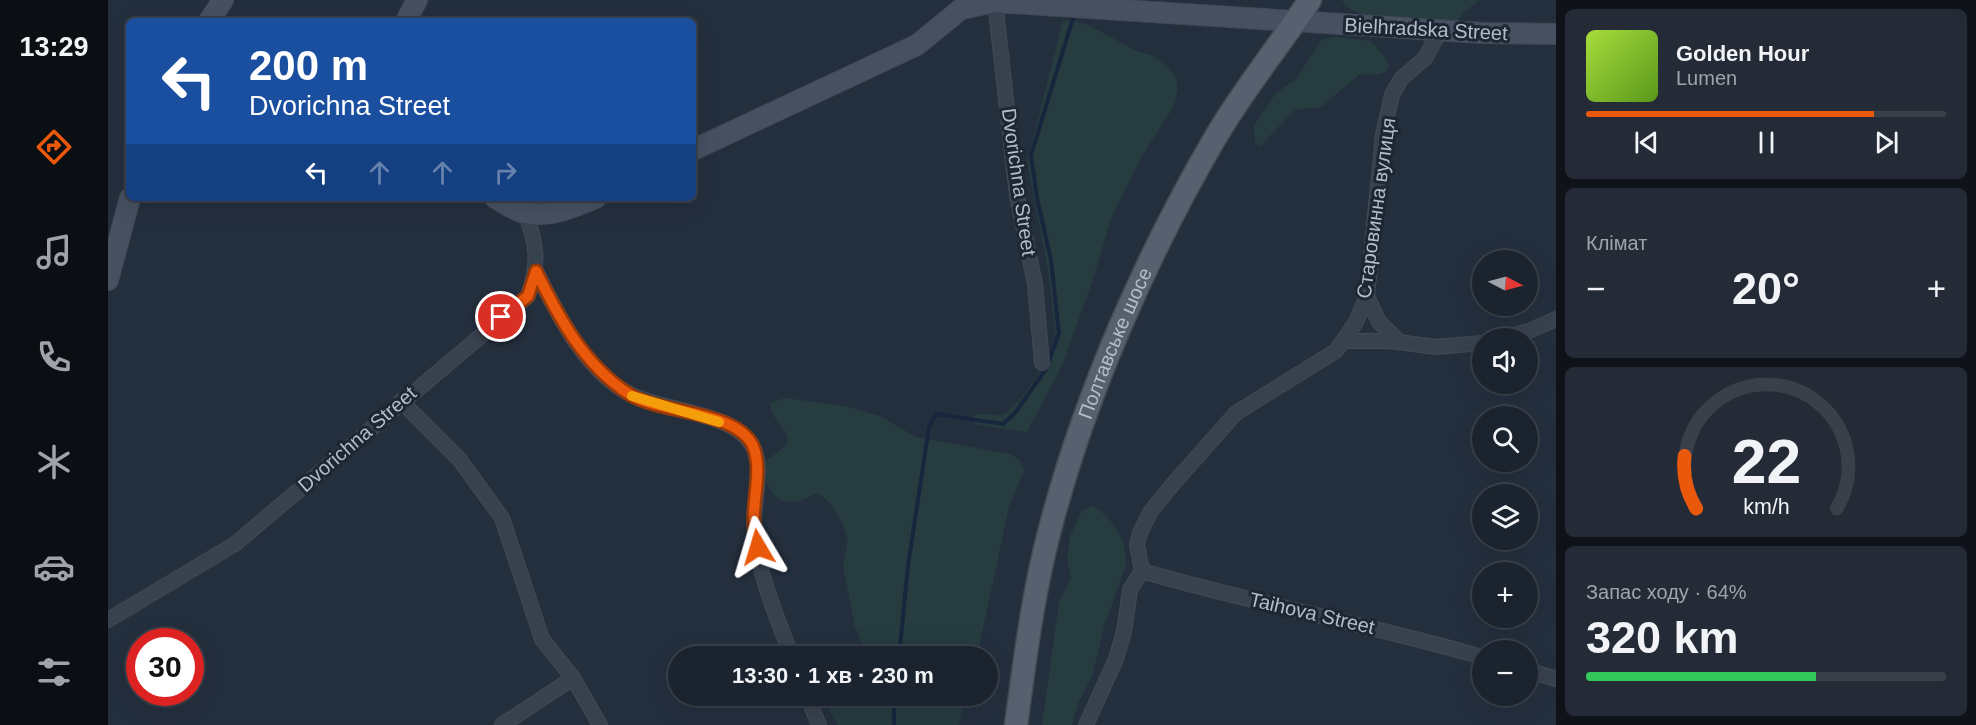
<!DOCTYPE html>
<html lang="uk">
<head>
<meta charset="utf-8">
<style>
	body { margin:0; font-family:Arial,sans-serif; background:#242b36; color:#f1f3f6; height:100vh; display:flex; flex-direction:column; font-size:22px; white-space:nowrap }
	* { box-sizing:border-box; margin:0 }
	p { font-size:20px; color:#a0a4aa }
	.icon { flex:none; width:33px; height:33px; fill:none; stroke:currentColor; stroke-width:2; stroke-linecap:round; stroke-linejoin:round }
	.map { position:relative; flex:1; overflow:hidden }
	.details { display:flex; flex-direction:column; gap:9px; padding:9px; background:#0f1319; width:420px }
	.details>* { flex:none }
	.guide { position:absolute; left:18px; top:18px; width:570px; height:183px; border-radius:9px; box-shadow:0 6px 24px #0002,0 0 0 2px #39404a; background:#1a4fa0; color:#fff; overflow:hidden }
	.needle { width:39px; rotate:96deg }
	.fabs { position:absolute; left:1364px; top:250px; display:grid; gap:12px }
	.fabs a { display:grid; place-items:center; width:66px; height:66px; border-radius:50%; background:#1b232e; box-shadow:0 6px 24px #0002,0 0 0 2px #39404a; font-size:30px }
	.speed { position:absolute; left:18px; top:628px; display:flex; gap:12px; font-size:30px; font-weight:700; text-align:center }
	.speed>* { display:grid; place-content:center; width:78px; height:78px; border-radius:50%; background:#1b232e; box-shadow:0 6px 24px #0002,0 0 0 2px #39404a; line-height:1 }
	.speed .limit { border:9px solid #d22; background:#fff; color:#111 }
	.pin { position:absolute; display:grid; place-items:center; width:51px; height:51px; color:#fff; margin:-26px; border:3px solid #fff; border-radius:50%; box-shadow:0 2px 6px #0007 }
	.me { position:absolute; width:66px; margin:-33px; rotate:353deg; stroke-linejoin:round; filter:drop-shadow(0 0 4px #0008) }
	.turn { display:flex; align-items:center; gap:21px; height:126px; padding:0 24px; font-size:27px }
	.turn .icon { width:78px; height:78px; stroke-width:2.5 }
	.turn b { display:block; font-size:42px; line-height:51px }
	.lanes { display:flex; align-items:center; height:57px; padding:0 24px; background:#0003; justify-content:center; gap:30px; direction:ltr }
	.lanes .off { opacity:.35 }
	.big { font-size:45px; font-weight:700; line-height:1.1 }
	.details .tile { flex:1; display:flex; flex-direction:column; justify-content:center; gap:9px; min-width:0; padding:0 21px; border-radius:9px; background:#242b36 }
	.details .dial { align-items:center; gap:0 }
	.dial svg { height:156px; overflow:visible; fill:none; stroke:#39404a; stroke-width:7; stroke-linecap:round; text-anchor:middle }
	.dial text { fill:#f1f3f6; stroke:none }
	.song { display:flex; align-items:center; gap:18px }
	.cover { width:72px; height:72px; border-radius:9px; background:linear-gradient(135deg,hsl(80 70% 55%),hsl(90 70% 35%)) }
	.played { height:6px; border-radius:3px; background:linear-gradient(90deg,#ea580c 80%,#39404a 80%) }
	.keys { display:flex; justify-content:space-around; direction:ltr }
	.heat { display:flex; justify-content:space-between; align-items:center; font-size:33px; direction:ltr }
	.charge { height:9px; border-radius:4px; background:linear-gradient(90deg,#34c759 64%,#39404a 0) }
	.trip { position:absolute; left:560px; top:646px; width:330px; height:60px; border-radius:30px; background:#1b232e; box-shadow:0 6px 24px #0002,0 0 0 2px #39404a; font-weight:700; line-height:60px; text-align:center }
	main { display:flex; flex:1; min-height:0 }
	.menu { display:flex; flex-direction:column; width:108px; justify-content:space-around; align-items:center; background:#0b0e12; color:#a0a4aa }
	.menu .icon { width:42px; height:42px }
	.menu .current { color:#ea580c }
	.menu b { font-size:27px; color:#f1f3f6 }
	.map>svg:first-child { display:block }
</style>
</head>
<body>
<main>
<nav class="menu">
<b>13:29</b>
<svg class="icon current" aria-label="directions" viewBox="0 0 24 24"><path d="M12 3l9 9-9 9-9-9zM9 14v-3h6M13 9l2 2-2 2"/></svg>
<svg class="icon" aria-label="music" viewBox="0 0 24 24"><path d="M9 18V5l10-2v13"/><circle cx="6" cy="18" r="3"/><circle cx="16" cy="16" r="3"/></svg>
<svg class="icon" aria-label="phone" viewBox="0 0 24 24"><path d="M5 4h4l2 5-3 2q2 4 5 5l2-3 5 2v4C11 20 4 13 5 4z"/></svg>
<svg class="icon" aria-label="climate" viewBox="0 0 24 24"><path d="M12 3v18M4 7l16 10M4 17L20 7"/></svg>
<svg class="icon" aria-label="car" viewBox="0 0 24 24"><path d="M5 17H2v-5l4-1 3-4h7l3 4 3 1v5h-3M9 17h6M6 11h13"/><circle cx="7" cy="17" r="2"/><circle cx="17" cy="17" r="2"/></svg>
<svg class="icon" aria-label="filters" viewBox="0 0 24 24"><path d="M4 7h16M4 17h16"/><circle cx="9" cy="7" r="2"/><circle cx="15" cy="17" r="2"/></svg>
</nav>
<div class="map">
<svg width="1448" height="725" viewBox="0 0 1448 725">
	<rect width="100%" height="100%" fill="#242f3e"/>
	<!-- green -->
	<path fill="#263c3f" d="M 1234,0 L 1372,0 L 1356,12 L 1347,23 C 1322,21 1245,24 1234,0 Z
		M 955,20 L 978,24 L 1029,51 L 1046,56 L 1061,68 L 1068,78 L 1070,88 L 1066,106 L 1034,156 L 1003,219 L 984,283 L 953,368 L 919,432 L 870,425 L 865,422 L 865,416 L 871,414 L 895,415 L 912,400 L 933,371 L 948,338 L 940,269 L 919,162 Z
		M 1229,37 L 1263,41 L 1280,61 L 1281,67 C 1275,77 1263,75 1252,74 L 1213,107 L 1187,110 L 1152,146 L 1147,144 L 1146,125 L 1168,93 L 1188,79 L 1214,39 Z
		M 677,398 L 737,406 L 772,416 L 808,437 L 902,454 L 912,460 L 916,471 L 901,507 L 869,657 L 759,657 L 747,626 L 735,566 L 740,541 L 735,524 L 723,504 L 710,493 C 702,496 691,503 682,502 C 662,501 654,477 656,461 C 704,435 664,431 662,403 Z
		M 985,506 C 1006,519 1019,540 1018,565 L 996,627 L 984,677 L 971,701 L 964,725 L 934,725 L 951,603 L 963,579 L 959,558 L 962,536 L 974,511 Z
		M 736,696 L 858,696 L 851,725 L 730,725 L 717,703 Z"/>
	<g fill="none" stroke-linecap="round" stroke-linejoin="round">
		<!-- stream -->
		<path stroke="#17263c" stroke-width="4" d="M 791,657 L 800,566 L 821,427 L 828,414 L 895,424 L 907,413 L 938,369 L 951,333 L 943,260 L 929,198 L 923,155 L 966,15
			M 786,725 L 786,696"/>
		<defs>
			<path id="street" d="M 887,2 L 909,196 L 927,284 L 934,363
				M 428,271 C 449,314 479,374 524,395 C 557,411 624,412 644,445 C 656,465 646,499 646,522 C 646,564 669,618 684,657
				M 1259,296 L 1271,322 L 1292,342
				M 1390,339 L 1421,331 L 1448,319
				M 1236,341 L 1282,341 L 1328,347 L 1374,343
				M 293,401 L 351,459 L 394,518 L 434,639 L 465,678 L 492,725
				M 1034,571 C 1146,604 1262,624 1374,657
				M 0,620 L 127,544 L 420,296 C 431,262 430,247 417,213
				M 1419,670 L 1448,679
				M 699,696 L 711,725
				M 394,725 L 465,678
				M 978,725 L 1008,659 L 1016,632 L 1022,590 L 1034,571 L 1029,544 L 1032,533 L 1043,511 L 1065,484 L 1128,413 L 1228,351 L 1248,322 L 1259,296 L 1275,135 L 1284,95 L 1293,79 L 1317,58 L 1332,31"/>
			<path id="secondary" d="M 101,21 L 115,0
				M 298,21 L 309,0
				M 585,150 L 809,45 L 853,9 L 887,2 L 1374,33 L 1448,34
				M 387,198 C 396,203 408,212 418,213 C 441,218 467,207 488,198
				M 0,280 L 22,198"/>
			<g id="primary">
				<path id="s1" d="M 908,725 C 917,659 925,593 942,529 C 977,395 1037,258 1107,138 C 1135,90 1171,46 1202,0"/>
			</g>
		</defs>
		<!-- street casing -->
		<use href="#street" stroke="#414a57" stroke-width="16"/>
		<!-- secondary casing -->
		<use href="#secondary" stroke="#414a57" stroke-width="22"/>
		<!-- primary casing -->
		<use href="#primary" stroke="#414a57" stroke-width="25"/>
		<!-- street -->
		<use href="#street" stroke="#38414e" stroke-width="14"/>
		<!-- secondary -->
		<use href="#secondary" stroke="#465061" stroke-width="20"/>
		<!-- primary -->
		<use href="#primary" stroke="#56606e" stroke-width="22"/>
	</g>
	<g fill="none" stroke-linecap="round" stroke-linejoin="round">
		<defs>
			<path id="route" d="M 393,317 L 420,296 L 428,271 C 451,318 476,365 521,394 C 552,414 628,410 645,446 C 655,470 644,500 646,524 C 646,531 649,539 650,547"/>
		</defs>
		<!-- route casing -->
		<use href="#route" stroke="#983908" stroke-width="15"/>
		<!-- route -->
		<use href="#route" stroke="#ea580c" stroke-width="10"/>
		<!-- slow -->
		<path stroke="#f59e0b" stroke-width="10" d="M 524,396 L 611,422"/>
	</g>
	<g text-anchor="middle" stroke-width="6" stroke-linejoin="round" paint-order="stroke">
		<!-- street labels -->
		<g font-size="20" fill="#b4bcc9" stroke="#1d2633">
			<text transform="translate(1318 29) rotate(3)" y="7">Bielhradska Street</text>
			<text transform="translate(911 182) rotate(82)" y="7">Dvorichna Street</text>
			<text transform="translate(1268 208) rotate(-82)" y="7">Старовинна вулиця</text>
			<text dy="7" stroke="none"><textPath href="#s1" startOffset="396">Полтавське шосе</textPath></text>
			<text transform="translate(249 439) rotate(-41)" y="7">Dvorichna Street</text>
			<text transform="translate(1204 613) rotate(13)" y="7">Taihova Street</text>
		</g>
	</g>
</svg>
<div class="fabs">
<a><svg class="needle" viewBox="-14 -14 28 28"><path d="M0-13l5 13h-10z" fill="#e53935"/><path d="M0 13l5-13h-10z" fill="#a0a4aa"/></svg></a>
<a><svg class="icon" aria-label="sound" viewBox="0 0 24 24"><path d="M4 9h4l5-4v14l-5-4H4zM17 9q2 3 0 6"/></svg></a>
<a><svg class="icon" aria-label="search" viewBox="0 0 24 24"><circle cx="10" cy="10" r="6"/><path d="M15 15l6 6"/></svg></a>
<a><svg class="icon" aria-label="layers" viewBox="0 0 24 24"><path d="M12 4l9 5-9 5-9-5zM3 14l9 5 9-5"/></svg></a>
<a>+</a>
<a>−</a>
</div>
<div class="speed"><div class="limit">30</div></div>
<div class="pin" style="left:393px;top:317px;background:#d93025"><svg class="icon" aria-label="arrive" viewBox="0 0 24 24"><path d="M6 21V4h12l-3 4 3 4H6"/></svg></div>
<svg class="me" style="left:650px;top:547px" viewBox="-20 -20 40 40"><path d="M0-17L14 15 0 8-14 15z" fill="#ea580c" stroke="#fff" stroke-width="4"/></svg>
<div class="trip">13:30 · 1 хв · 230 m</div>
<div class="guide">
<div class="turn"><svg class="icon" aria-label="left" viewBox="0 0 24 24"><path d="M17 20v-9H6M10 6l-5 5 5 5"/></svg><div><b>200 m</b>Dvorichna Street</div></div>
<div class="lanes"><svg class="icon" aria-label="left" viewBox="0 0 24 24"><path d="M17 20v-9H6M10 6l-5 5 5 5"/></svg><svg class="icon off" aria-label="ahead" viewBox="0 0 24 24"><path d="M12 20V5M6 11l6-6 6 6"/></svg><svg class="icon off" aria-label="ahead" viewBox="0 0 24 24"><path d="M12 20V5M6 11l6-6 6 6"/></svg><svg class="icon off" aria-label="right" viewBox="0 0 24 24"><path d="M7 20v-9h11M14 6l5 5-5 5"/></svg></div>
</div>
</div>
<section class="details">
<div class="tile">
<div class="song"><i class="cover"></i><div><b>Golden Hour</b><p>Lumen</p></div></div>
<div class="played"></div>
<div class="keys"><svg class="icon" aria-label="previous" viewBox="0 0 24 24"><path d="M18 5L8 12l10 7zM5 5v14"/></svg><svg class="icon" aria-label="pause" viewBox="0 0 24 24"><path d="M8 5v14M16 5v14"/></svg><svg class="icon" aria-label="next" viewBox="0 0 24 24"><path d="M6 5l10 7-10 7zM19 5v14"/></svg></div>
</div>
<div class="tile"><p>Клімат</p>
<div class="heat"><a>−</a><b class="big">20°</b><a>+</a></div>
</div>
<div class="tile dial"><svg viewBox="0 0 100 80">
<path d="M14 69A42 42 0 1 1 86 69"/>
<path d="M14 69A42 42 0 0 1 8 42" stroke="#ea580c"/>
<text x="50" y="56" font-size="32" font-weight="700">22</text>
<text x="50" y="72" font-size="11">km/h</text>
</svg></div>
<div class="tile"><p>Запас ходу · 64%</p><b class="big">320 km</b><div class="charge"></div></div>
</section>
</main>
</body>
</html>
